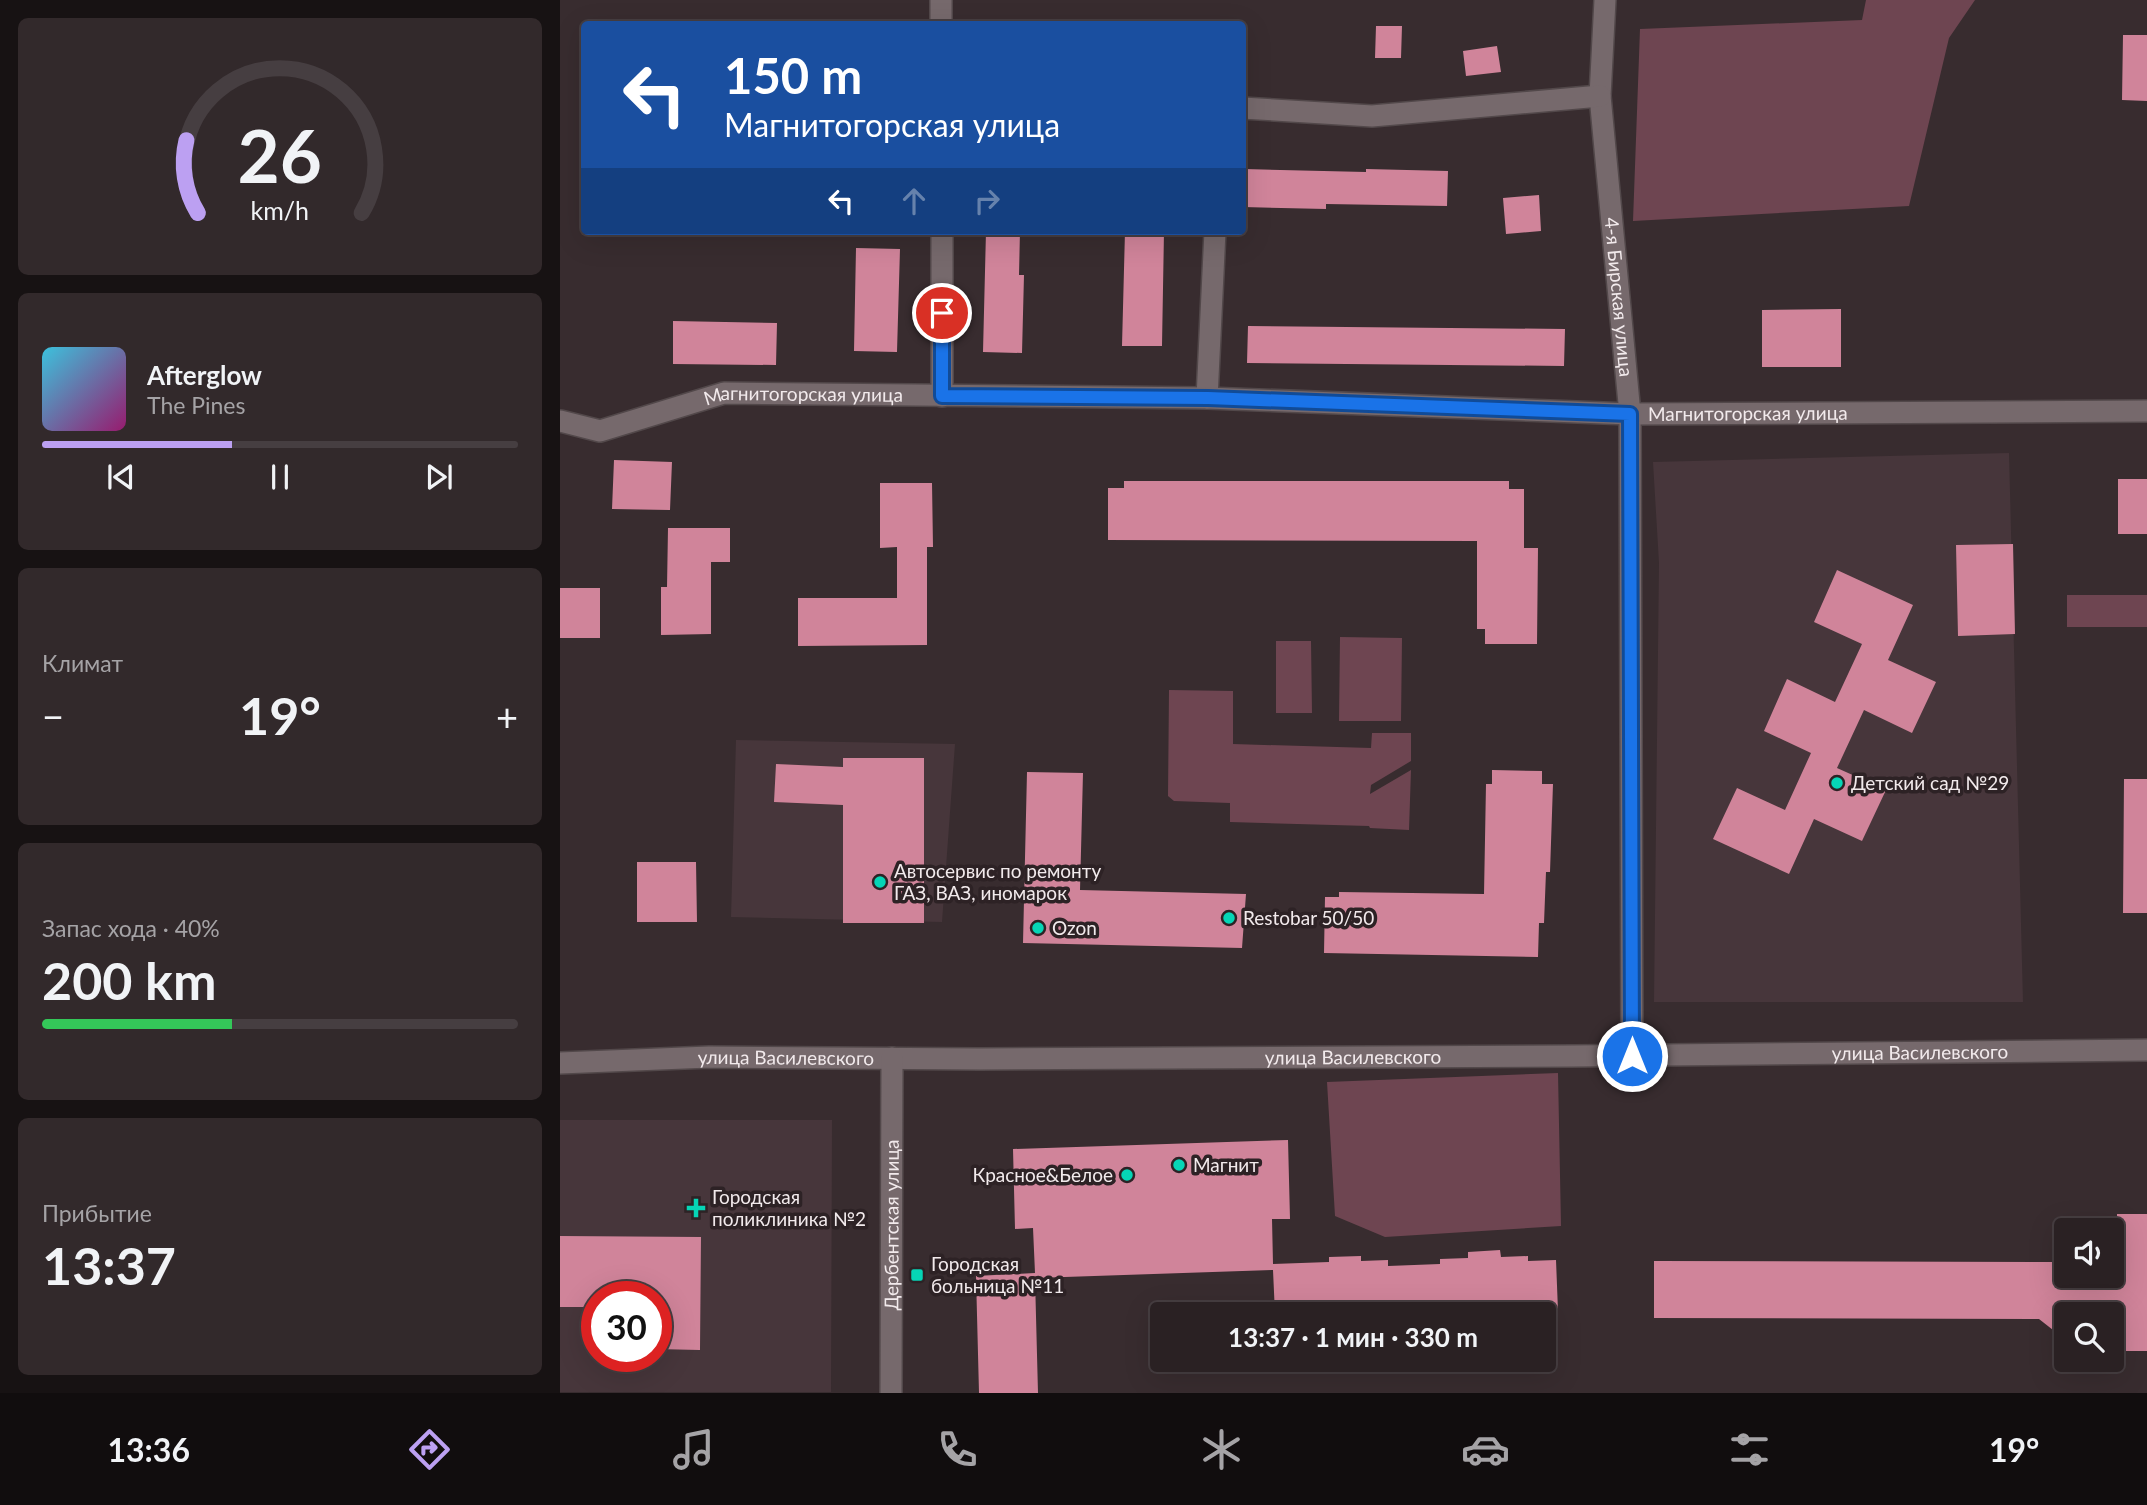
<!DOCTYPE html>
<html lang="ru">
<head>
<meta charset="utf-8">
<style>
	body { margin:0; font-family:Lato,sans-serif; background:#32292b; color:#f1f3f6; height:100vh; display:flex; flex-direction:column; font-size:26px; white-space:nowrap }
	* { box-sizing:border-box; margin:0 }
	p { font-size:23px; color:#a5a3a6 }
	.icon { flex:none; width:38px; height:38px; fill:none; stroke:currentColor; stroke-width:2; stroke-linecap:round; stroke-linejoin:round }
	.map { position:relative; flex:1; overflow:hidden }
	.drawer { display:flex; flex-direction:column; gap:18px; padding:18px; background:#171213; width:560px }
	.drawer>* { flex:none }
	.hud { position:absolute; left:21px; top:21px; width:665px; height:214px; border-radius:7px; box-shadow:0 7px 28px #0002,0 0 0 2px #463e41; background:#1a4fa0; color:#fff; overflow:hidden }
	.buttons { position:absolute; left:1494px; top:1218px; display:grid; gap:14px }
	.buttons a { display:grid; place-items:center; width:70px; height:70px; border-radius:7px; background:#2a2123; box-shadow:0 7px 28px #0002,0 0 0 2px #463e41; font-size:35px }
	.speed { position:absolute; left:21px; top:1281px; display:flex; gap:14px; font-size:35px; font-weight:700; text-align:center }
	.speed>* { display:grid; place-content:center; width:91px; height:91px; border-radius:50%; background:#2a2123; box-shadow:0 7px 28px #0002,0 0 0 2px #463e41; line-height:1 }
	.speed .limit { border:10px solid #d22; background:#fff; color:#111 }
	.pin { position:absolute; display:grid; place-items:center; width:60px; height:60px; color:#fff; margin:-30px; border:4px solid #fff; border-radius:50%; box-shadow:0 2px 7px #0007 }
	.me { position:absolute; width:77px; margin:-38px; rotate:0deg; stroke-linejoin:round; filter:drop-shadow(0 0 5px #0008) }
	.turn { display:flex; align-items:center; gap:24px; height:147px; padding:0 28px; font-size:32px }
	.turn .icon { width:91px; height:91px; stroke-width:2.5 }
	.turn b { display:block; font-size:49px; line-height:60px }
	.lanes { display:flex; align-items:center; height:66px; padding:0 28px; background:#0003; justify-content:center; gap:35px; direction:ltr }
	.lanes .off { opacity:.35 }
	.big { font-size:52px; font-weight:700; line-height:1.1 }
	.drawer .tile { flex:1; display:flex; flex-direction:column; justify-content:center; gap:10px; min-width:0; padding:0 24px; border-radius:10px; background:#32292b }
	.drawer .dial { align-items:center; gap:0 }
	.dial svg { height:182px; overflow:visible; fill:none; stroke:#463e41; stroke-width:7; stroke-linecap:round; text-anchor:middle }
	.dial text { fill:#f1f3f6; stroke:none }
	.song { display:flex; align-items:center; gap:21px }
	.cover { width:84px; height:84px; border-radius:10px; background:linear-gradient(135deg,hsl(190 70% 55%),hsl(320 70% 35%)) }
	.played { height:7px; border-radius:4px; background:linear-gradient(90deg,#bca0f2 40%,#463e41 40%) }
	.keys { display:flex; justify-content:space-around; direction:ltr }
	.heat { display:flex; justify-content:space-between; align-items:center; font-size:38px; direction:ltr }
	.charge { height:10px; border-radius:5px; background:linear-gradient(90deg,#34c759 40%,#463e41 0) }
	.trip { position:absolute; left:590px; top:1302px; width:406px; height:70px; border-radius:7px; background:#2a2123; box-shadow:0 7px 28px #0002,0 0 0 2px #463e41; font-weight:700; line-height:70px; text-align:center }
	.dock { display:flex; height:112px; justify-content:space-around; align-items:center; background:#110d0e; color:#a5a3a6 }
	.dock .icon { width:49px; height:49px }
	.dock .active { color:#bca0f2 }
	.dock b { font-size:32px; color:#f1f3f6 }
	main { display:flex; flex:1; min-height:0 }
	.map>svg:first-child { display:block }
</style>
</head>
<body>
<main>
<section class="drawer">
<div class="tile dial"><svg viewBox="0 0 100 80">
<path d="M14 69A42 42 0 1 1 86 69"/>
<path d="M14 69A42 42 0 0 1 9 37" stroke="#bca0f2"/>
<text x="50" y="56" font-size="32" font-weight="700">26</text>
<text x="50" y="72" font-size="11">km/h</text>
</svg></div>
<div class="tile">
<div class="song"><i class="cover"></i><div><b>Afterglow</b><p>The Pines</p></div></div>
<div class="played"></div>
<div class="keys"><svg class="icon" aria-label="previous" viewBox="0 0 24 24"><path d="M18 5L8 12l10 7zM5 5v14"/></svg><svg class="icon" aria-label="pause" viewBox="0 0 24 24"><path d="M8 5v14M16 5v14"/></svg><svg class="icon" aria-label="next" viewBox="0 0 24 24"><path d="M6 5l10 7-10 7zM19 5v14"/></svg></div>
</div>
<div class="tile"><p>Климат</p>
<div class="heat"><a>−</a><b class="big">19°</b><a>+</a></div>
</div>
<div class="tile"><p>Запас хода · 40%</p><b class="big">200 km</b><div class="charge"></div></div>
<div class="tile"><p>Прибытие</p><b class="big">13:37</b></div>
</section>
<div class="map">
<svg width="1587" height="1393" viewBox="0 0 1587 1393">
	<rect width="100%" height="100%" fill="#382c2f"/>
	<!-- built -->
	<path fill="#47363b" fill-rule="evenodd" d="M 1449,453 L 1463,1002 L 1094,1002 L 1099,563 L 1093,462 Z
		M 176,740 L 395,744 L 382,922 L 171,917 Z
		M 0,1120 L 272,1120 L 271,1392 L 0,1392 ZM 37,1297 L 96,1297 L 96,1356 L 37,1356 Z"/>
	<!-- green -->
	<path fill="#6e4551" d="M 1306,0 L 1415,0 L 1389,38 L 1349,206 L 1073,221 L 1080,29 L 1302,20 Z
		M 1507,595 L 1587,595 L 1587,627 L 1507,627 Z
		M 780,637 L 842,638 L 841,721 L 779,721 Z
		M 716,641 L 751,641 L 752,713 L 716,713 Z
		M 609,690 L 673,691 L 673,744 L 811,748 L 812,733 L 851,733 L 851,761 L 811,785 L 810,794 L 851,770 L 849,830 L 810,828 L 809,826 L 670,822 L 670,803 L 614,801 L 608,796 Z
		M 998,1073 L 1001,1226 L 825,1237 L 775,1216 L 767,1082 Z"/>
	<!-- building -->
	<path fill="#d0849a" d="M 816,26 L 842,26 L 841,58 L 815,58 Z
		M 1563,35 L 1587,35 L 1587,101 L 1562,100 Z
		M 937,46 L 941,72 L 906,76 L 903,51 Z
		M 684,169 L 806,172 L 806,169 L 888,171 L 887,206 L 766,204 L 766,209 L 683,207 Z
		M 979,195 L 981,231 L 946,234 L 943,198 Z
		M 426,231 L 460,231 L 459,275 L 464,275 L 462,353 L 423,352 Z
		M 565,231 L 604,231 L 602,346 L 562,346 Z
		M 296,248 L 340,249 L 337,352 L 294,351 Z
		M 1281,309 L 1281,367 L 1202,367 L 1202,310 Z
		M 113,321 L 217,323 L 216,365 L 113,364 Z
		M 688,326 L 1005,329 L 1004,366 L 687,363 Z
		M 54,460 L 112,462 L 110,510 L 52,509 Z
		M 1558,479 L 1587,479 L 1587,534 L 1558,534 Z
		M 564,481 L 949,481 L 949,489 L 964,489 L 964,548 L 978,548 L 977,644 L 925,644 L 925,629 L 917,629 L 917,541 L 548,540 L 548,488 L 564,488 Z
		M 320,483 L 372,483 L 373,547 L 367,547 L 367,645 L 238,646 L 238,598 L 337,598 L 337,547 L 320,548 Z
		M 108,528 L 170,528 L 170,562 L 151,562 L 151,634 L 101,635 L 101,587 L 107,587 Z
		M 1453,544 L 1455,634 L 1398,636 L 1396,545 Z
		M 1277,570 L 1353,605 L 1328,660 L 1376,682 L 1352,733 L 1304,710 L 1277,768 L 1326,790 L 1302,841 L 1254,819 L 1229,874 L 1153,839 L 1177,788 L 1225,810 L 1251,753 L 1204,731 L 1227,679 L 1275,702 L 1302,644 L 1254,622 Z
		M 0,588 L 40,588 L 40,638 L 0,638 Z
		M 283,758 L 364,758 L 364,923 L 283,923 L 283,805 L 214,802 L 216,764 L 283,767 Z
		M 932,770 L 982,771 L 982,784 L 993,784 L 990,872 L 986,872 L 984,923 L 979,923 L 978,957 L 764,953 L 765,897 L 779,897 L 779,892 L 924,894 L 926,784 L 932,784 Z
		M 467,772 L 523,773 L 520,890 L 686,894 L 682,948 L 463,943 Z
		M 1564,779 L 1587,779 L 1587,913 L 1563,913 Z
		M 77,862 L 136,862 L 137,922 L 77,922 Z
		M 728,1140 L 730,1219 L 712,1219 L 713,1264 L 769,1262 L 769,1257 L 801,1256 L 801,1261 L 828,1260 L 828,1266 L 880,1264 L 880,1259 L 908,1258 L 908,1252 L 940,1250 L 941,1257 L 968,1256 L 968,1261 L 996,1260 L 998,1311 L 970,1312 L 970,1314 L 715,1314 L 713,1270 L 475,1278 L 478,1393 L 419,1393 L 416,1276 L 475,1273 L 473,1228 L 455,1229 L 453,1149 Z
		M 1557,1214 L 1587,1214 L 1587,1351 L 1552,1351 L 1552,1314 L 1507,1314 L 1507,1341 L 1479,1319 L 1094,1318 L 1094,1261 L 1507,1262 L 1507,1276 L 1552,1276 L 1552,1240 L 1557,1240 Z
		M 0,1236 L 141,1237 L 140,1350 L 96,1349 L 96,1297 L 37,1297 L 37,1307 L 0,1307 Z"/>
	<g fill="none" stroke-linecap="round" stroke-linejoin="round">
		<defs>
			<g id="street">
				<path d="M 381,0 L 381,24"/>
				<path id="s1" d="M 1045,0 L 1040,96 L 1070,414 L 1072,1056"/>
				<path d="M 682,108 L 812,116 L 1040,96"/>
				<path d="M 382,231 L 382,396"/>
				<path d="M 647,398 L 655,231"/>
				<path id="s2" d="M 0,421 L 40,431 L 164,393 L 647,398 L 1070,414 L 1587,411"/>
			</g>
			<g id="secondary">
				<path id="s3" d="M 0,1063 L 149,1057 L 420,1059 L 1013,1056 L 1587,1050"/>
				<path id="s4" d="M 331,1393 L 332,1058"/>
			</g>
		</defs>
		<!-- street casing -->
		<use href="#street" stroke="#52484a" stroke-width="24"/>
		<!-- secondary casing -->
		<use href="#secondary" stroke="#52484a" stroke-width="24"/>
		<!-- street -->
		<use href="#street" stroke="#76696c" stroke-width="21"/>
		<!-- secondary -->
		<use href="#secondary" stroke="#76696c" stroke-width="21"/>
	</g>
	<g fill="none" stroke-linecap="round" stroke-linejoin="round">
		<defs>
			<path id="route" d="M 382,313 L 382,396 L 648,398 L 1070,414 L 1072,1056"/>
		</defs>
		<!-- route casing -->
		<use href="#route" stroke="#114b97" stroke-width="18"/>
		<!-- route -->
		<use href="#route" stroke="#1a73e8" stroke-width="12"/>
	</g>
	<!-- markers -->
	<g fill="#06d5b6" stroke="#2d2225" stroke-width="2.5">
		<circle cx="1277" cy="783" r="7"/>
		<circle cx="320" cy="882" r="7"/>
		<circle cx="669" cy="918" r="7"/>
		<circle cx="478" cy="928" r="7"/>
		<circle cx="619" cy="1165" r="7"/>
		<circle cx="567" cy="1175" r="7"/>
		<path d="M132.5 1197.5h7v7h7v7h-7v7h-7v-7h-7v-7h7z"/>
		<rect x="350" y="1268" width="14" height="14" rx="3.5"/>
	</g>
	<g text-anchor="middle" stroke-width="7" stroke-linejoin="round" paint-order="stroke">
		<!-- street labels -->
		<g font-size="19" fill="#f2eaec" stroke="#2d2225">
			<text dy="7" stroke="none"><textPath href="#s1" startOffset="298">4-я Бирская улица</textPath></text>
			<text dy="7" stroke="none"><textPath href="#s2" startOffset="250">Магнитогорская улица</textPath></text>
			<text dy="7" stroke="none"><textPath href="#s2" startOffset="1195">Магнитогорская улица</textPath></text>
			<text dy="7" stroke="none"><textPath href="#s3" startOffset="1360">улица Василевского</textPath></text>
			<text dy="7" stroke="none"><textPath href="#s3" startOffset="793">улица Василевского</textPath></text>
			<text dy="7" stroke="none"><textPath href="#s3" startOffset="226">улица Василевского</textPath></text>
			<text dy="7" stroke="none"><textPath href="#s4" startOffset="168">Дербентская улица</textPath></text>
		</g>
		<!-- poi labels -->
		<g font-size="19" fill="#f2eaec" stroke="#2d2225" text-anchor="start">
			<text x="1291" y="790">Детский сад №29</text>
			<text x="334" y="878">Автосервис по ремонту<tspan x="334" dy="22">ГАЗ, ВАЗ, иномарок</tspan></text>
			<text x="683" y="925">Restobar 50/50</text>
			<text x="492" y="935">Ozon</text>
			<text x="633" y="1172">Магнит</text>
			<text x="553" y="1182" text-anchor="end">Красное&amp;Белое</text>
			<text x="152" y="1204">Городская<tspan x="152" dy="22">поликлиника №2</tspan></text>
			<text x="371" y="1271">Городская<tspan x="371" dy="22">больница №11</tspan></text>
		</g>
	</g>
</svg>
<div class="buttons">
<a><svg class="icon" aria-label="sound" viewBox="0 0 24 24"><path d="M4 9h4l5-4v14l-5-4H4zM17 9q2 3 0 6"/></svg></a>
<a><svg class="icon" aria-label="search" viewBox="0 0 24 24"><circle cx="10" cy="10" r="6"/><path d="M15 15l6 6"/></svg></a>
</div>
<div class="speed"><div class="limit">30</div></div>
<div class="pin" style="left:382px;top:313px;background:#d93025"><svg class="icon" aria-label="arrive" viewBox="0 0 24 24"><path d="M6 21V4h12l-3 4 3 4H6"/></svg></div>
<svg class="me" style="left:1072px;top:1056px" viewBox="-20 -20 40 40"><circle r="17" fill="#1a73e8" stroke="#fff" stroke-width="3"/><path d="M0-11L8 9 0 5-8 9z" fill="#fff"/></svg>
<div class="trip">13:37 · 1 мин · 330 m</div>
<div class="hud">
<div class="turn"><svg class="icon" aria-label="left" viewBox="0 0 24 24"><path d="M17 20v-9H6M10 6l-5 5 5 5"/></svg><div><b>150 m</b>Магнитогорская улица</div></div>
<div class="lanes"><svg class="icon" aria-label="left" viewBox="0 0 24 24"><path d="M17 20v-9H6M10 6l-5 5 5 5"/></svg><svg class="icon off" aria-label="ahead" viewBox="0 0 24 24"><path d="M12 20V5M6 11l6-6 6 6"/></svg><svg class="icon off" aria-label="right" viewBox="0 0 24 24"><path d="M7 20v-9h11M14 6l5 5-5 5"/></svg></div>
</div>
</div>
</main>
<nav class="dock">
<b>13:36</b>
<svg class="icon active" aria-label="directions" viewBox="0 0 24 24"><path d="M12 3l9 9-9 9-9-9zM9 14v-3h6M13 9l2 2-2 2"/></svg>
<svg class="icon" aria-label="music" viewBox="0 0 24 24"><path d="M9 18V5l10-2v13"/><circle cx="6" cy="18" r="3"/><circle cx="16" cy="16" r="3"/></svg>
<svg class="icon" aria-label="phone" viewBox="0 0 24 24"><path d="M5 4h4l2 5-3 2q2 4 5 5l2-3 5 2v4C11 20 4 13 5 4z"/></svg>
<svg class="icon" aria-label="climate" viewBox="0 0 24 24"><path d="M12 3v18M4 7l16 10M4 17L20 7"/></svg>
<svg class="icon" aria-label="car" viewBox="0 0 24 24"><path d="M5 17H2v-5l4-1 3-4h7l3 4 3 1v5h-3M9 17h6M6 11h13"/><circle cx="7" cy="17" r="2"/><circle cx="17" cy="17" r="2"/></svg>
<svg class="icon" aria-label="filters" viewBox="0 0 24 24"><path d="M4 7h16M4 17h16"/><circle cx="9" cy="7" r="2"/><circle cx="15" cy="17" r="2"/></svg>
<b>19°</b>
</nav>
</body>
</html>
